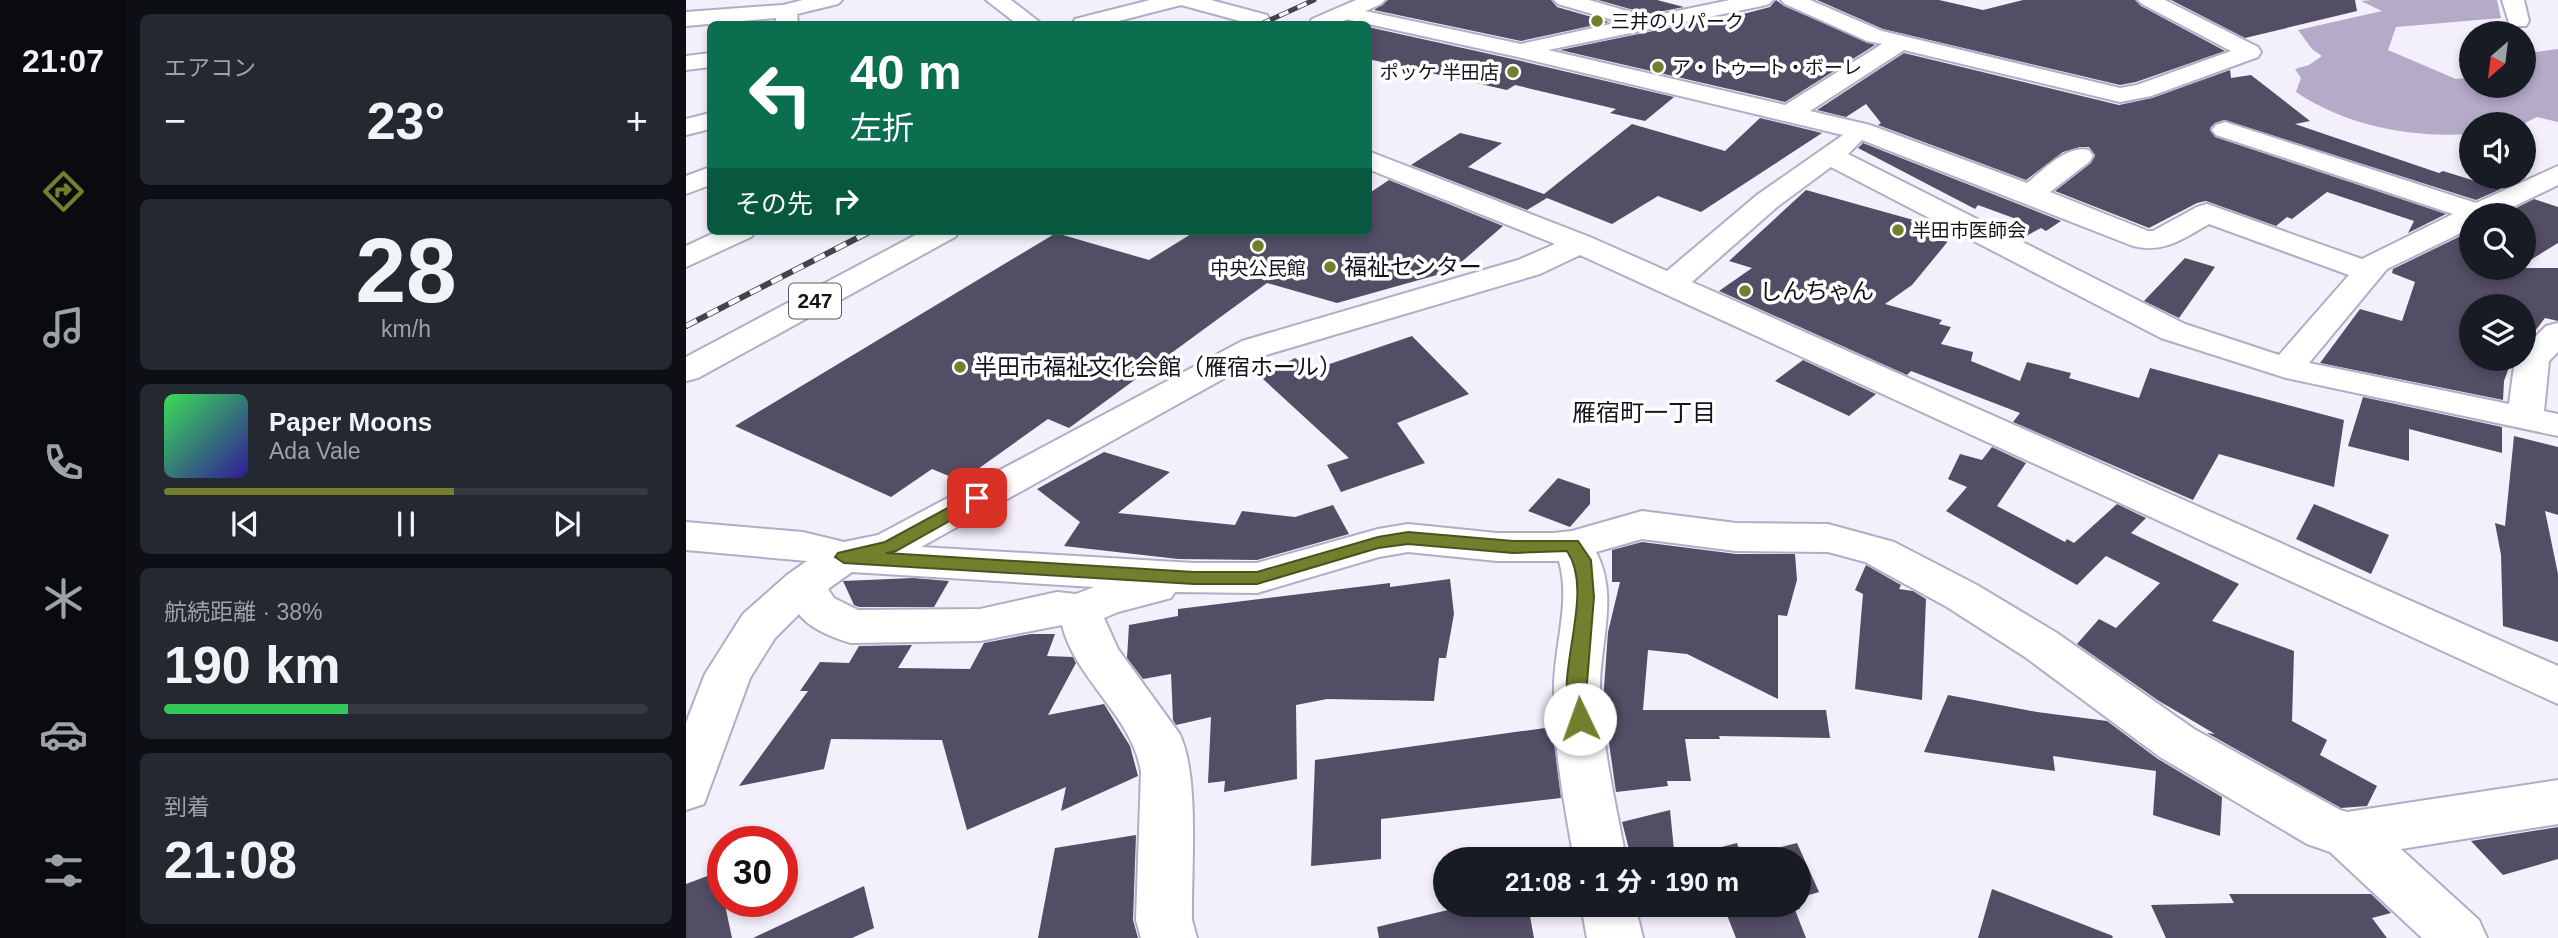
<!DOCTYPE html>
<html lang="ja">
<head>
<meta charset="utf-8">
<style>
	body { margin:0; font-family:Helvetica,"Noto Sans JP",sans-serif; background:#242831; color:#f1f3f6; height:100vh; display:flex; flex-direction:column; font-size:26px; white-space:nowrap }
	* { box-sizing:border-box; margin:0 }
	p { font-size:23px; color:#9ea1a6 }
	.icon { flex:none; width:38px; height:38px; fill:none; stroke:currentColor; stroke-width:2; stroke-linecap:round; stroke-linejoin:round }
	.map { position:relative; flex:1; overflow:hidden }
	.drawer { display:flex; flex-direction:column; gap:14px; padding:14px; background:#0d0f14; width:560px }
	.drawer>* { flex:none }
	.banner { position:absolute; left:21px; top:21px; width:665px; height:214px; border-radius:10px; box-shadow:0 4px 10px #0003; background:#0b6e4f; color:#fff; overflow:hidden }
	.needle { width:46px; rotate:208deg }
	.buttons { position:absolute; left:1773px; top:21px; display:grid; gap:14px }
	.buttons a { display:grid; place-items:center; width:77px; height:77px; border-radius:50%; background:#171b24; box-shadow:0 4px 10px #0003; font-size:35px }
	.speed { position:absolute; left:21px; top:826px; display:flex; gap:14px; font-size:35px; font-weight:700; text-align:center }
	.speed>* { display:grid; place-content:center; width:91px; height:91px; border-radius:50%; background:#171b24; box-shadow:0 4px 10px #0003; line-height:1 }
	.speed .limit { border:10px solid #d22; background:#fff; color:#111 }
	.pin { position:absolute; display:grid; place-items:center; width:60px; height:60px; color:#fff; margin:-30px; border-radius:14px; box-shadow:0 4px 10px #0006 }
	.me { position:absolute; width:77px; margin:-38px; rotate:357deg; stroke-linejoin:round; filter:drop-shadow(0 0 5px #0008) }
	.turn { display:flex; align-items:center; gap:24px; height:147px; padding:0 28px; font-size:32px }
	.turn .icon { width:91px; height:91px; stroke-width:2.5 }
	.turn b { display:block; font-size:49px; line-height:60px }
	.then { display:flex; align-items:center; height:66px; padding:0 28px; background:#0003; gap:14px; font-size:26px }
	.big { font-size:52px; font-weight:700; line-height:1.1 }
	.drawer .widget { flex:1; display:flex; flex-direction:column; justify-content:center; gap:10px; min-width:0; padding:0 24px; border-radius:10px; background:#242831 }
	.drawer .dial { align-items:center; gap:0 }
	.dial b { font-size:91px; line-height:1 }
	.song { display:flex; align-items:center; gap:21px }
	.cover { width:84px; height:84px; border-radius:10px; background:linear-gradient(135deg,hsl(130 70% 55%),hsl(250 70% 35%)) }
	.played { height:7px; border-radius:4px; background:linear-gradient(90deg,#737f2d 60%,#363941 60%) }
	.keys { display:flex; justify-content:space-around; direction:ltr }
	.heat { display:flex; justify-content:space-between; align-items:center; font-size:38px; direction:ltr }
	.charge { height:10px; border-radius:5px; background:linear-gradient(90deg,#34c759 38%,#363941 0) }
	.trip { position:absolute; left:747px; top:847px; width:378px; height:70px; border-radius:35px; background:#171b24; box-shadow:0 4px 10px #0003; font-weight:700; line-height:70px; text-align:center }
	main { display:flex; flex:1; min-height:0 }
	.menu { display:flex; flex-direction:column; width:126px; justify-content:space-around; align-items:center; background:#090b0e; color:#9ea1a6 }
	.menu .icon { width:49px; height:49px }
	.menu .active { color:#737f2d }
	.menu b { font-size:32px; color:#f1f3f6 }
	.map>svg:first-child { display:block }
</style>
</head>
<body>
<main>
<nav class="menu">
<b>21:07</b>
<svg class="icon active" aria-label="directions" viewBox="0 0 24 24"><path d="M12 3l9 9-9 9-9-9zM9 14v-3h6M13 9l2 2-2 2"/></svg>
<svg class="icon" aria-label="music" viewBox="0 0 24 24"><path d="M9 18V5l10-2v13"/><circle cx="6" cy="18" r="3"/><circle cx="16" cy="16" r="3"/></svg>
<svg class="icon" aria-label="phone" viewBox="0 0 24 24"><path d="M5 4h4l2 5-3 2q2 4 5 5l2-3 5 2v4C11 20 4 13 5 4z"/></svg>
<svg class="icon" aria-label="climate" viewBox="0 0 24 24"><path d="M12 3v18M4 7l16 10M4 17L20 7"/></svg>
<svg class="icon" aria-label="car" viewBox="0 0 24 24"><path d="M5 17H2v-5l4-1 3-4h7l3 4 3 1v5h-3M9 17h6M6 11h13"/><circle cx="7" cy="17" r="2"/><circle cx="17" cy="17" r="2"/></svg>
<svg class="icon" aria-label="filters" viewBox="0 0 24 24"><path d="M4 7h16M4 17h16"/><circle cx="9" cy="7" r="2"/><circle cx="15" cy="17" r="2"/></svg>
</nav>
<section class="drawer">
<div class="widget"><p>エアコン</p>
<div class="heat"><a>−</a><b class="big">23°</b><a>+</a></div>
</div>
<div class="widget dial"><b>28</b><p>km/h</p></div>
<div class="widget">
<div class="song"><i class="cover"></i><div><b>Paper Moons</b><p>Ada Vale</p></div></div>
<div class="played"></div>
<div class="keys"><svg class="icon" aria-label="previous" viewBox="0 0 24 24"><path d="M18 5L8 12l10 7zM5 5v14"/></svg><svg class="icon" aria-label="pause" viewBox="0 0 24 24"><path d="M8 5v14M16 5v14"/></svg><svg class="icon" aria-label="next" viewBox="0 0 24 24"><path d="M6 5l10 7-10 7zM19 5v14"/></svg></div>
</div>
<div class="widget"><p>航続距離 · 38%</p><b class="big">190 km</b><div class="charge"></div></div>
<div class="widget"><p>到着</p><b class="big">21:08</b></div>
</section>
<div class="map">
<svg width="1872" height="938" viewBox="0 0 1872 938">
	<rect width="100%" height="100%" fill="#f3f0fb"/>
	<!-- forest -->
	<path fill="#b3abc7" d="M 1686,0 L 1811,0 L 1815,18 L 1710,27 L 1702,50 L 1770,79 L 1785,77 L 1785,86 L 1838,86 L 1838,69 L 1849,67 L 1844,53 L 1872,49 L 1872,122 L 1851,117 L 1837,124 L 1785,124 L 1785,134 C 1724,138 1661,126 1610,92 L 1615,78 L 1609,69 L 1623,65 L 1636,56 L 1626,49 L 1612,30 L 1696,11 L 1675,1 Z"/>
	<!-- building -->
	<path fill="#534d65" d="M 702,0 L 865,0 L 871,7 L 923,22 L 835,41 L 688,10 Z
		M 912,0 L 971,0 L 998,7 L 962,14 Z
		M 1090,0 L 1098,6 L 1189,45 L 1099,102 L 874,50 L 1036,17 L 1042,18 L 1084,7 Z
		M 1131,0 L 1253,0 L 1297,10 L 1337,0 L 1449,0 L 1455,6 L 1539,51 L 1450,82 L 1434,85 L 1197,29 Z
		M 1485,0 L 1669,0 L 1671,11 L 1559,38 Z
		M 682,27 L 831,60 L 988,97 L 959,121 L 924,113 L 930,109 L 829,85 L 821,90 L 682,59 Z
		M 1218,53 L 1433,105 L 1466,98 L 1544,70 L 1545,78 L 1565,75 L 1624,121 L 1609,124 L 1753,173 L 1757,171 L 1815,189 L 1790,200 L 1538,120 L 1529,123 L 1524,128 L 1529,137 L 1760,214 L 1722,233 L 1728,221 L 1641,192 L 1606,219 L 1601,217 L 1590,226 L 1520,201 L 1511,203 L 1463,228 L 1369,191 L 1405,163 L 1409,155 L 1403,147 L 1394,147 L 1377,152 L 1340,180 L 1192,125 L 1195,123 L 1180,104 L 1160,117 L 1131,110 Z
		M 1074,118 L 1136,133 L 1015,212 L 972,196 L 926,224 L 861,198 L 841,210 L 725,165 L 774,133 L 816,143 L 782,167 L 858,194 L 946,124 L 1039,151 Z
		M 1177,143 L 1375,221 L 1360,231 L 1355,228 L 1340,236 L 1333,220 L 1292,205 L 1289,209 L 1172,148 Z
		M 703,180 L 817,226 L 765,271 L 651,303 L 581,283 L 383,428 L 362,419 L 275,481 L 246,469 L 205,497 L 49,426 L 370,233 L 463,260 L 510,231 L 682,231 L 682,194 Z
		M 1120,190 L 1256,228 L 1268,234 L 1226,285 L 1199,304 L 1256,320 L 1253,324 L 1265,327 L 1255,344 L 1287,352 L 1285,361 L 1334,381 L 1341,362 L 1385,373 L 1383,378 L 1453,398 L 1464,368 L 1658,420 L 1648,487 L 1533,454 L 1507,500 L 1327,422 L 1334,413 L 1225,371 L 1221,375 L 1033,291 L 1066,268 L 1043,261 Z
		M 1848,199 L 1872,207 L 1872,243 L 1838,264 L 1838,215 L 1816,215 Z
		M 1785,231 L 1785,268 L 1872,268 L 1872,321 L 1859,318 L 1849,331 L 1844,330 L 1838,342 L 1838,306 L 1785,306 L 1785,359 L 1826,359 L 1818,381 L 1817,400 L 1634,363 L 1674,309 L 1716,321 L 1729,282 L 1706,273 L 1707,269 Z
		M 1499,258 L 1529,267 L 1493,318 L 1458,301 Z
		M 726,336 L 783,394 L 711,423 L 739,463 L 655,492 L 641,465 L 663,458 L 564,367 L 576,360 L 596,365 L 609,358 L 626,370 Z
		M 1117,360 L 1190,394 L 1163,416 L 1089,381 Z
		M 1677,397 L 1816,427 L 1816,453 L 1723,429 L 1723,461 L 1662,446 Z
		M 1828,436 L 1872,447 L 1872,515 L 1859,511 L 1872,574 L 1872,642 L 1817,626 L 1815,555 L 1809,523 L 1819,526 Z
		M 1306,447 L 1340,463 L 1311,506 L 1379,542 L 1381,539 L 1388,543 L 1431,504 L 1460,518 L 1445,533 L 1553,584 L 1526,621 L 1608,651 L 1606,721 L 1641,740 L 1634,755 L 1691,786 L 1681,806 L 1655,808 L 1521,733 L 1529,734 L 1473,701 L 1391,644 L 1413,619 L 1430,628 L 1474,583 L 1420,556 L 1391,585 L 1260,511 L 1281,487 L 1262,479 L 1274,454 L 1296,460 Z
		M 418,452 L 484,472 L 432,513 L 549,525 L 556,511 L 609,517 L 647,505 L 663,534 L 571,560 L 492,559 L 378,546 L 394,522 L 351,489 Z
		M 872,478 L 904,489 L 904,504 L 884,527 L 842,511 Z
		M 1628,504 L 1703,535 L 1685,574 L 1610,539 Z
		M 956,542 L 1050,554 L 1109,554 L 1111,580 L 1101,616 L 1092,615 L 1092,699 L 1001,654 L 962,650 L 957,710 L 1140,710 L 1144,738 L 1033,736 L 1034,739 L 999,739 L 1005,781 L 981,781 L 982,786 L 930,792 L 917,701 L 922,632 L 934,582 L 926,582 L 926,550 Z
		M 1180,565 L 1215,585 L 1213,589 L 1227,591 L 1240,599 L 1236,700 L 1169,689 L 1177,594 L 1169,590 Z
		M 227,578 L 263,581 L 248,607 L 173,607 L 168,605 L 157,581 Z
		M 764,579 L 768,614 L 760,658 L 753,658 L 748,701 L 641,699 L 610,705 L 611,779 L 538,792 L 539,781 L 522,783 L 525,717 L 490,725 L 487,720 L 485,674 L 457,679 L 441,658 L 443,625 L 492,616 L 492,609 L 704,583 L 704,587 Z
		M 345,634 L 369,634 L 361,656 L 387,657 L 390,663 L 362,715 L 418,704 L 444,746 L 452,776 L 375,811 L 380,787 L 281,830 L 256,740 L 145,739 L 138,769 L 53,786 L 122,691 L 114,691 L 134,662 L 163,663 L 173,646 L 226,645 L 212,668 L 284,669 L 298,643 Z
		M 1262,695 L 1351,712 L 1421,721 L 1472,759 L 1536,797 L 1534,836 L 1467,815 L 1470,771 L 1367,756 L 1369,771 L 1238,752 Z
		M 866,727 L 875,798 L 695,819 L 695,859 L 625,866 L 629,760 Z
		M 984,810 L 988,850 L 945,857 L 936,822 Z
		M 1872,827 L 1872,859 L 1817,875 L 1785,841 Z
		M 450,835 L 447,920 L 452,938 L 352,938 L 369,848 Z
		M 1051,843 L 1056,857 L 1111,843 L 1133,892 L 1113,898 L 1113,859 L 1019,859 L 1016,852 Z
		M 32,872 L 46,938 L 0,938 L 0,884 Z
		M 178,886 L 188,928 L 166,938 L 67,938 Z
		M 1306,889 L 1427,936 L 1426,938 L 1292,938 Z
		M 1543,894 L 1685,894 L 1705,913 L 1686,918 L 1701,938 L 1480,938 L 1465,905 L 1548,903 Z
		M 783,905 L 842,905 L 848,938 L 693,938 L 691,927 Z
		M 1037,905 L 1112,905 L 1114,909 L 1109,910 L 1120,938 L 1050,938 Z"/>
	<g fill="none" stroke-linecap="round" stroke-linejoin="round">
		<defs>
			<path id="minor" d="M 117,0 L 156,0 L 152,4 L 111,14 L 112,24 L 90,24 L 90,18 L 0,26 L 0,12 L 97,5 Z
				M 300,0 L 325,0 L 356,24 L 331,24 Z
				M 464,0 L 525,0 L 581,15 L 584,20 L 581,24 L 565,24 L 495,5 L 421,24 L 386,24 L 389,19 Z
				M 868,0 L 903,0 L 962,17 L 1044,0 L 1087,0 L 1083,4 L 1076,6 L 862,50 L 1099,105 L 1196,44 L 1181,41 L 1099,4 L 1095,0 L 1124,0 L 1196,31 L 1434,88 L 1451,85 L 1545,51 L 1456,4 L 1452,0 L 1479,0 L 1572,47 L 1575,52 L 1572,57 L 1465,96 L 1434,102 L 1218,50 L 1124,111 L 1184,125 L 1341,183 C 1358,170 1380,145 1403,150 L 1407,156 L 1403,162 L 1364,192 L 1462,231 L 1467,231 L 1511,207 L 1521,204 L 1676,259 L 1767,214 L 1530,135 L 1526,130 L 1530,125 L 1539,122 L 1790,203 L 1872,166 L 1872,185 L 1810,215 L 1785,215 L 1785,228 L 1701,269 L 1623,363 L 1823,404 L 1829,359 L 1838,359 L 1838,348 L 1860,326 L 1872,323 L 1872,352 L 1863,361 L 1858,411 L 1872,414 L 1872,436 L 1600,378 L 1475,338 L 1145,167 L 1091,207 L 1006,282 L 1872,666 L 1872,704 L 894,255 L 854,274 L 580,355 L 235,547 L 508,563 L 571,563 L 692,529 L 722,524 L 811,533 L 867,533 L 886,531 L 956,511 L 1050,523 L 1142,524 L 1208,542 L 1291,585 L 1371,633 L 1508,729 L 1654,810 L 1661,812 L 1872,780 L 1872,824 L 1715,849 L 1793,920 L 1801,938 L 1736,938 L 1644,852 L 1621,844 L 1474,757 L 1339,657 L 1261,607 L 1179,562 L 1142,552 L 1050,551 L 956,539 L 910,552 C 934,596 912,648 914,695 C 917,750 930,805 940,859 L 888,859 C 878,804 867,745 868,688 C 868,645 885,603 873,561 L 811,561 L 722,552 L 693,557 L 571,593 L 489,592 L 485,598 L 432,612 L 418,618 L 432,649 L 493,733 C 514,773 505,871 506,920 L 511,938 L 455,938 L 450,920 L 455,772 C 447,717 389,679 376,625 L 294,641 L 165,643 C 148,638 124,629 113,614 L 89,638 L 64,678 L 18,804 L 0,810 L 0,723 L 19,674 L 57,614 L 101,575 L 121,561 L 0,550 L 0,522 L 117,532 L 158,542 L 192,535 L 556,341 L 832,260 L 869,244 L 682,169 L 682,151 L 904,237 L 981,271 L 1071,195 L 1157,135 L 832,57 L 660,19 L 652,18 L 649,13 L 652,8 L 660,7 L 835,44 L 934,22 L 872,4 ZM 1176,140 L 1447,246 C 1478,254 1498,238 1523,224 L 1663,275 L 1593,355 L 1499,324 L 1162,154 ZM 166,572 L 408,587 L 390,594 L 371,592 L 294,609 L 172,610 L 148,598 L 142,589 Z
				M 1816,0 L 1838,0 L 1843,21 L 1840,26 L 1824,26 Z
				M 24,53 L 24,67 L 0,70 L 0,56 Z
				M 24,113 L 24,129 L 0,135 L 0,119 Z
				M 24,167 L 24,185 L 0,194 L 0,176 Z
				M 32,231 L 70,231 L 65,237 L 0,267 L 0,246 Z
				M 895,905 L 949,905 L 957,938 L 901,938 Z"/>
			<path id="highway" d="M 670,0 L 699,0 L 695,4 L 651,24 L 623,24 L 626,19 Z
				M 237,231 L 274,231 L 269,237 L 12,378 L 0,381 L 0,357 Z"/>
		</defs>
		<!-- minor casing -->
		<use href="#minor" stroke="#b3acc6" stroke-width="4"/>
		<!-- highway casing -->
		<use href="#highway" stroke="#b3acc6" stroke-width="4"/>
		<!-- minor -->
		<use href="#minor" fill="#fff" fill-rule="evenodd"/>
		<!-- highway -->
		<use href="#highway" fill="#fff" fill-rule="evenodd"/>
		<defs>
			<path id="rail-far1" d="M 575,24 L 628,0"/>
			<path id="rail" d="M 0,326 L 185,231"/>
		</defs>
		<!-- rail-far1 casing -->
		<use href="#rail-far1" stroke="#45434c" stroke-width="5"/>
		<!-- rail casing -->
		<use href="#rail" stroke="#45434c" stroke-width="6"/>
		<!-- rail-far1 -->
		<use href="#rail-far1" stroke="#fff" stroke-width="3.5" stroke-dasharray="10" stroke-linecap="butt"/>
		<!-- rail -->
		<use href="#rail" stroke="#fff" stroke-width="4.5" stroke-dasharray="12" stroke-linecap="butt"/>
	</g>
	<!-- route -->
	<path fill="#737f2d" stroke="#4b531d" stroke-width="2" d="M 291,492 L 300,498 L 297,502 L 210,551 L 200,553 L 508,572 L 571,572 L 692,537 L 722,532 L 827,541 L 892,541 L 905,560 L 908,597 L 900,695 L 903,719 L 901,725 L 894,727 L 887,725 C 864,680 911,595 881,551 L 827,553 L 722,544 L 692,548 L 571,584 L 508,584 L 158,563 L 149,557 L 152,553 L 199,542 Z"/>
	<!-- markers -->
	<g fill="#737f2d" stroke="#fff" stroke-width="2.5">
		<circle cx="911" cy="21" r="7"/>
		<circle cx="972" cy="67" r="7"/>
		<circle cx="827" cy="72" r="7"/>
		<circle cx="1212" cy="230" r="7"/>
		<circle cx="572" cy="246" r="7"/>
		<circle cx="644" cy="267" r="7"/>
		<circle cx="1059" cy="291" r="7"/>
		<circle cx="274" cy="367" r="7"/>
	</g>
	<g text-anchor="middle" stroke-width="7" stroke-linejoin="round" paint-order="stroke">
		<!-- far-poi labels -->
		<g font-size="19" fill="#14121b" stroke="#fff" text-anchor="start">
			<text x="925" y="28">三井のリパーク</text>
			<text x="986" y="74">ア・トゥート・ボーレ</text>
			<text x="813" y="79" text-anchor="end">ポッケ 半田店</text>
			<text x="1226" y="237">半田市医師会</text>
			<text x="572" y="275" text-anchor="middle">中央公民館</text>
		</g>
		<!-- shield labels -->
		<rect fill="#fff" stroke="#5a595f" stroke-width="2" x="103" y="283.5" width="52" height="35" rx="5"/>
		<g font-size="21" font-weight="bold" fill="#14121b">
			<text x="129" y="308">247</text>
		</g>
		<!-- poi labels -->
		<g font-size="23" fill="#14121b" stroke="#fff" text-anchor="start">
			<text x="658" y="275">福祉センター</text>
			<text x="1073" y="299">しんちゃん</text>
			<text x="288" y="375">半田市福祉文化会館（雁宿ホール）</text>
		</g>
		<!-- neighbourhood labels -->
		<g font-size="24" fill="#14121b" stroke="#fff">
			<text x="958" y="421">雁宿町一丁目</text>
		</g>
	</g>
</svg>
<div class="buttons">
<a><svg class="needle" viewBox="-14 -14 28 28"><path d="M0-13l5 13h-10z" fill="#e53935"/><path d="M0 13l5-13h-10z" fill="#9ea1a6"/></svg></a>
<a><svg class="icon" aria-label="sound" viewBox="0 0 24 24"><path d="M4 9h4l5-4v14l-5-4H4zM17 9q2 3 0 6"/></svg></a>
<a><svg class="icon" aria-label="search" viewBox="0 0 24 24"><circle cx="10" cy="10" r="6"/><path d="M15 15l6 6"/></svg></a>
<a><svg class="icon" aria-label="layers" viewBox="0 0 24 24"><path d="M12 4l9 5-9 5-9-5zM3 14l9 5 9-5"/></svg></a>
</div>
<div class="speed"><div class="limit">30</div></div>
<div class="pin" style="left:291px;top:498px;background:#d93025"><svg class="icon" aria-label="arrive" viewBox="0 0 24 24"><path d="M6 21V4h12l-3 4 3 4H6"/></svg></div>
<svg class="me" style="left:894px;top:719px" viewBox="-20 -20 40 40"><circle r="19" fill="#fff"/><path d="M0-13L10 11 0 6-10 11z" fill="#737f2d"/></svg>
<div class="trip">21:08 · 1 分 · 190 m</div>
<div class="banner">
<div class="turn"><svg class="icon" aria-label="left" viewBox="0 0 24 24"><path d="M17 20v-9H6M10 6l-5 5 5 5"/></svg><div><b>40 m</b>左折</div></div>
<div class="then">その先<svg class="icon" aria-label="right" viewBox="0 0 24 24"><path d="M7 20v-9h11M14 6l5 5-5 5"/></svg></div>
</div>
</div>
</main>
</body>
</html>
